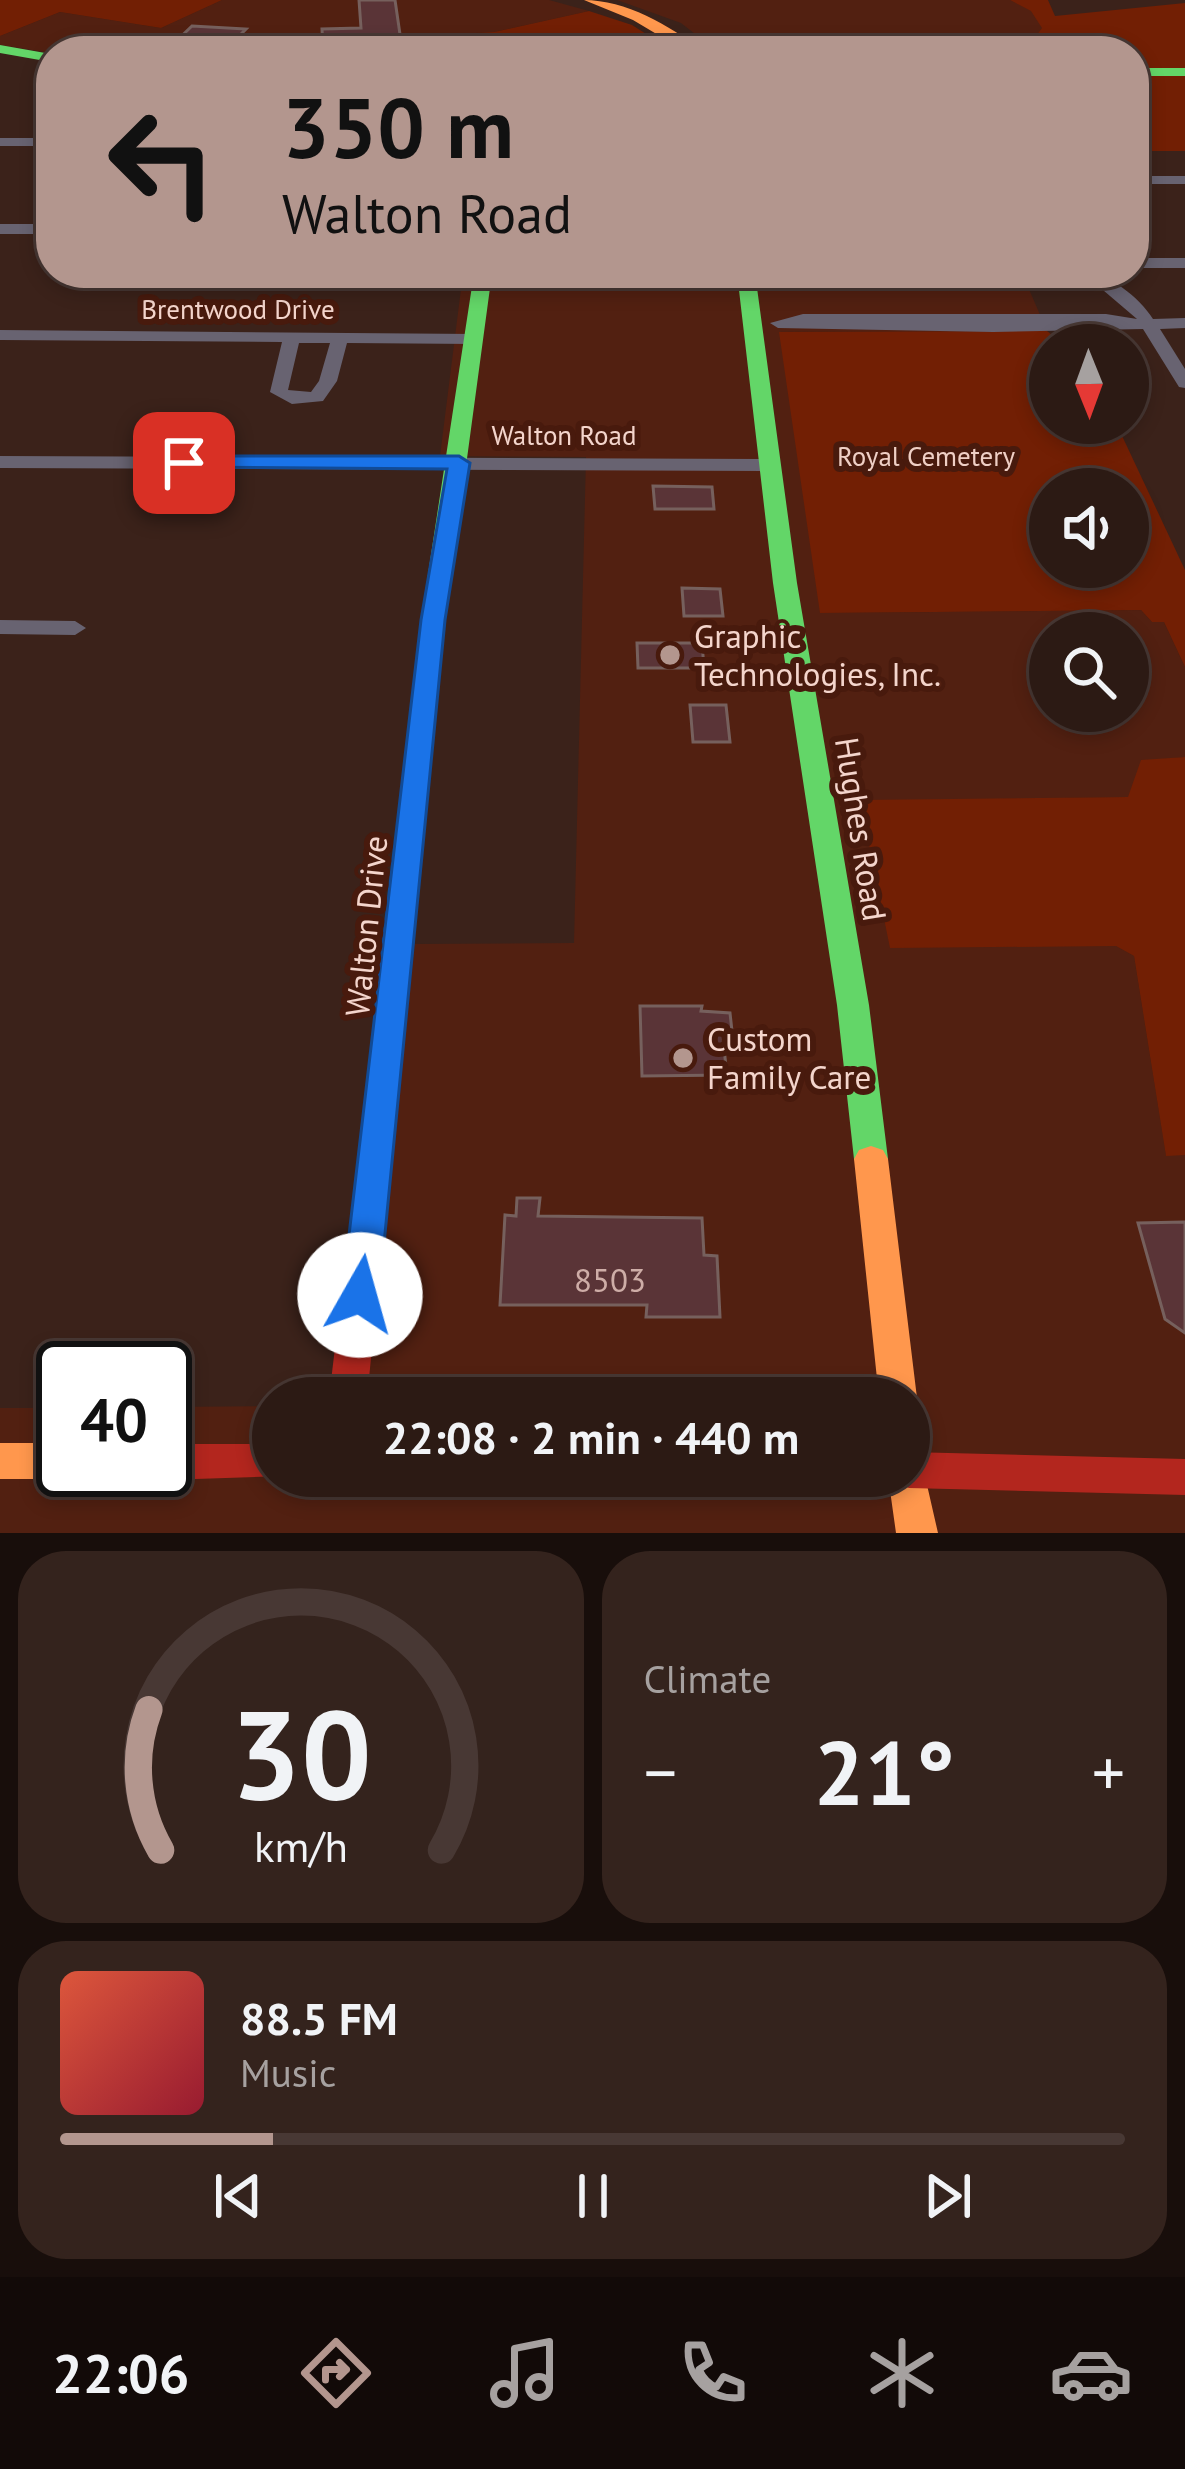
<!DOCTYPE html>
<html lang="en">
<head>
<meta charset="utf-8">
<style>
	body { margin:0; font-family:"PT Sans",sans-serif; background:#34231d; color:#f1f3f6; height:100vh; display:flex; flex-direction:column; font-size:45px; white-space:nowrap }
	* { box-sizing:border-box; margin:0 }
	p { font-size:39px; color:#a6a1a0 }
	.icon { flex:none; width:66px; height:66px; fill:none; stroke:currentColor; stroke-width:2; stroke-linecap:round; stroke-linejoin:round }
	.map { position:relative; height:1533px; overflow:hidden }
	.sheet { display:flex; flex-direction:column; gap:18px; padding:18px; background:#180e0b; flex:1 }
	.sheet>* { flex:none }
	.top-card { position:absolute; left:36px; top:36px; width:1113px; height:252px; border-radius:48px; box-shadow:0 6px 18px #0003,0 0 0 3px #483834; background:#b3968e; color:#111; overflow:hidden }
	.needle { width:78px; rotate:179deg }
	.tools { position:absolute; left:1029px; top:324px; display:grid; gap:24px }
	.tools a { display:grid; place-items:center; width:120px; height:120px; border-radius:50%; background:#2c1a14; box-shadow:0 6px 18px #0003,0 0 0 3px #483834; font-size:60px }
	.speed { position:absolute; left:36px; top:1341px; display:flex; gap:24px; font-size:60px; font-weight:700; text-align:center }
	.speed>* { display:grid; place-content:center; width:156px; height:156px; border-radius:50%; background:#2c1a14; box-shadow:0 6px 18px #0003,0 0 0 3px #483834; line-height:1 }
	.speed .limit { border:6px solid #111; border-radius:18px; background:#fff; color:#111 }
	.pin { position:absolute; display:grid; place-items:center; width:102px; height:102px; color:#fff; margin:-51px; border-radius:24px; box-shadow:0 6px 18px #0006 }
	.me { position:absolute; width:132px; margin:-66px; rotate:7deg; stroke-linejoin:round; filter:drop-shadow(0 0 9px #0008) }
	.turn { display:flex; align-items:center; gap:42px; height:252px; padding:0 48px; font-size:54px }
	.turn .icon { width:156px; height:156px; stroke-width:2.5 }
	.turn b { display:block; font-size:84px; line-height:102px }
	.big { font-size:90px; font-weight:800; line-height:1.1 }
	.sheet .widget { flex:1; display:flex; flex-direction:column; justify-content:center; gap:18px; min-width:0; padding:0 42px; border-radius:48px; background:#34231d }
	.sheet .dial { align-items:center; gap:0 }
	.dial svg { height:312px; overflow:visible; fill:none; stroke:#483834; stroke-width:7; stroke-linecap:round; text-anchor:middle }
	.dial text { fill:#f1f3f6; stroke:none }
	.song { display:flex; align-items:center; gap:36px }
	.cover { width:144px; height:144px; border-radius:18px; background:linear-gradient(135deg,hsl(10 70% 55%),hsl(350 70% 35%)) }
	.played { height:12px; border-radius:6px; background:linear-gradient(90deg,#b3968e 20%,#483834 20%) }
	.keys { display:flex; justify-content:space-around; direction:ltr }
	.heat { display:flex; justify-content:space-between; align-items:center; font-size:66px; direction:ltr }
	.sheet .tiles { flex:1; display:grid; gap:18px; grid-template-columns:1fr 1fr }
	.widget:last-child { grid-column:span 2 }
	.trip { position:absolute; left:252px; top:1377px; width:678px; height:120px; border-radius:60px; background:#2c1a14; box-shadow:0 6px 18px #0003,0 0 0 3px #483834; font-weight:800; line-height:120px; text-align:center }
	.tabs { display:flex; height:192px; justify-content:space-around; align-items:center; background:#120a08; color:#a6a1a0 }
	.tabs .icon { width:84px; height:84px }
	.tabs .current { color:#b3968e }
	.tabs b { font-size:54px; color:#f1f3f6 }
	.map>svg:first-child { display:block }
</style>
</head>
<body>
<div class="map">
<svg width="1185" height="1533" viewBox="0 0 1185 1533">
	<rect width="100%" height="100%" fill="#3b221a"/>
	<!-- built -->
	<path fill="#522011" fill-rule="evenodd" d="M 222,0 L 549,0 L 589,11 L 494,32 L 460,34 L 465,51 L 51,53 L 0,45 L 0,36 L 60,12 L 161,28 Z
		M 617,0 L 1010,0 L 1032,11 L 1043,28 L 1025,51 L 717,51 L 681,23 Z
		M 463,273 L 1022,273 L 1047,331 L 780,332 L 821,613 L 1141,610 L 1152,622 L 1164,622 L 1185,667 L 1185,757 L 1142,761 L 1129,797 L 860,801 L 1134,956 L 1166,1155 L 1185,1155 L 1185,1533 L 0,1533 L 0,1408 L 63,1408 L 63,1470 L 165,1470 L 165,1407 L 273,1406 L 273,1476 L 909,1476 L 909,1398 L 364,1398 L 415,944 L 574,943 L 586,457 L 440,456 ZM 1050,633 L 1128,633 L 1128,711 L 1050,711 Z"/>
	<!-- green -->
	<path fill="#721f04" fill-rule="evenodd" d="M 0,0 L 222,0 L 161,28 L 60,12 L 0,36 Z
		M 1010,0 L 1048,0 L 1055,16 L 1185,3 L 1185,69 L 1134,69 L 1134,51 L 1025,51 L 1042,28 L 1031,11 Z
		M 589,11 L 632,25 L 673,51 L 465,51 L 459,34 L 494,32 Z
		M 1134,76 L 1185,76 L 1185,151 L 1134,151 Z
		M 1047,331 L 1057,339 L 1077,339 L 1080,345 L 1050,345 L 1050,423 L 1116,423 L 1185,570 L 1185,667 L 1164,622 L 1152,622 L 1141,610 L 820,613 L 779,332 ZM 1050,489 L 1128,489 L 1128,567 L 1050,567 Z
		M 1185,757 L 1185,1155 L 1166,1156 L 1134,956 L 1116,946 L 890,948 L 860,800 L 1128,797 L 1141,760 Z"/>
	<!-- building -->
	<path fill="#5a3437" stroke="#76605d" stroke-width="3" d="M 359,0 L 395,0 L 402,48 L 323,51 L 322,29 L 361,28 Z
		M 192,26 L 246,29 L 224,51 L 166,51 Z
		M 653,486 L 712,487 L 714,509 L 655,509 Z
		M 682,588 L 720,589 L 723,616 L 684,616 Z
		M 637,643 L 702,643 L 704,668 L 638,668 Z
		M 690,705 L 726,705 L 730,742 L 693,742 Z
		M 640,1006 L 702,1006 L 701,1011 L 730,1013 L 733,1040 L 723,1040 L 727,1075 L 642,1076 Z
		M 517,1198 L 540,1198 L 538,1216 L 702,1218 L 704,1255 L 717,1256 L 720,1317 L 646,1317 L 647,1305 L 500,1305 L 505,1215 L 516,1216 Z
		M 1185,1222 L 1185,1333 L 1165,1319 L 1138,1223 Z"/>
	<g fill="none" stroke-linecap="round" stroke-linejoin="round">
		<!-- street -->
		<path fill="#686371" fill-rule="evenodd" d="M 0,138 L 51,138 L 51,146 L 0,146 Z
			M 1134,176 L 1185,176 L 1185,184 L 1134,184 Z
			M 0,224 L 51,224 L 51,234 L 0,234 Z
			M 1134,258 L 1185,258 L 1185,268 L 1134,268 Z
			M 1083,273 C 1109,273 1139,297 1153,319 L 1185,318 L 1185,328 L 1160,329 L 1185,369 L 1185,388 L 1179,387 L 1143,329 L 993,332 L 778,328 L 770,323 L 803,314 L 1106,314 L 1137,319 Z
			M 0,330 L 475,334 L 483,339 L 475,344 L 347,343 L 337,381 L 323,401 L 292,404 L 270,392 L 282,342 L 0,340 ZM 299,343 L 330,343 L 319,381 L 311,392 L 288,390 Z
			M 0,456 L 768,459 L 778,465 L 768,471 L 0,468 Z
			M 0,620 L 75,621 L 86,628 L 75,635 L 0,634 Z"/>
		<!-- fast -->
		<path fill="#63d668" fill-rule="evenodd" d="M 0,45 L 51,54 L 51,62 L 0,53 Z
			M 1134,68 L 1185,68 L 1185,76 L 1134,76 Z
			M 474,273 L 492,273 L 447,607 L 435,614 L 423,607 Z
			M 737,273 L 755,273 L 797,583 L 869,1005 L 888,1159 L 883,1168 L 871,1172 L 859,1168 L 854,1159 L 837,1005 L 773,583 Z"/>
		<!-- slow -->
		<path fill="#ff974d" fill-rule="evenodd" d="M 584,0 C 625,0 670,25 702,51 L 685,51 L 633,20 Z
			M 871,1146 L 883,1150 L 888,1159 L 917,1398 L 909,1411 L 909,1398 L 879,1398 L 854,1159 L 859,1150 Z
			M 0,1443 L 63,1443 L 63,1470 L 79,1470 L 63,1479 L 0,1479 Z
			M 909,1458 L 922,1463 L 938,1533 L 896,1533 L 888,1476 L 909,1476 Z"/>
		<!-- jam -->
		<path fill="#b3261e" fill-rule="evenodd" d="M 435,600 L 447,607 L 367,1398 L 329,1398 L 423,607 Z
			M 165,1444 L 273,1444 L 273,1476 L 283,1476 L 165,1480 L 149,1470 L 165,1470 Z
			M 909,1452 L 1185,1459 L 1185,1495 L 909,1488 L 895,1483 L 892,1476 L 909,1476 Z"/>
	</g>
	<!-- route -->
	<path fill="#1a73e8" stroke="#114b97" stroke-width="3" d="M 184,456 L 459,456 L 470,463 L 445,620 L 379,1295 L 373,1306 L 360,1311 L 347,1306 L 342,1295 L 421,620 L 447,469 L 177,467 L 177,458 Z"/>
	<!-- markers -->
	<g fill="#b3968e" stroke="#481a0d" stroke-width="4.5">
		<circle cx="670" cy="655" r="12"/>
		<circle cx="683" cy="1058" r="12"/>
	</g>
	<g text-anchor="middle" stroke-width="12" stroke-linejoin="round" paint-order="stroke">
		<!-- far-street labels -->
		<g font-size="27" fill="#f4d5cc" stroke="#481a0d">
			<text x="238" y="319">Brentwood Drive</text>
			<text x="564" y="445">Walton Road</text>
		</g>
		<!-- far-park labels -->
		<g font-size="27" fill="#efcfc5" stroke="#481a0d">
			<text x="926" y="466">Royal Cemetery</text>
		</g>
		<!-- poi labels -->
		<g font-size="33" fill="#f4d5cc" stroke="#481a0d" text-anchor="start">
			<text x="694" y="648">Graphic<tspan x="694" dy="38">Technologies, Inc.</tspan></text>
			<text x="707" y="1051">Custom<tspan x="707" dy="38">Family Care</tspan></text>
		</g>
		<!-- street labels -->
		<g font-size="33" fill="#f4d5cc" stroke="#481a0d">
			<text transform="translate(861 829) rotate(81)" y="12">Hughes Road</text>
			<text transform="translate(366 926) rotate(-84)" y="12">Walton Drive</text>
		</g>
		<!-- near-number labels -->
		<g font-size="33" fill="#ceada7">
			<text x="610" y="1292">8503</text>
		</g>
	</g>
</svg>
<div class="tools">
<a><svg class="needle" viewBox="-14 -14 28 28"><path d="M0-13l5 13h-10z" fill="#e53935"/><path d="M0 13l5-13h-10z" fill="#a6a1a0"/></svg></a>
<a><svg class="icon" aria-label="sound" viewBox="0 0 24 24"><path d="M4 9h4l5-4v14l-5-4H4zM17 9q2 3 0 6"/></svg></a>
<a><svg class="icon" aria-label="search" viewBox="0 0 24 24"><circle cx="10" cy="10" r="6"/><path d="M15 15l6 6"/></svg></a>
</div>
<div class="speed"><div class="limit">40</div></div>
<div class="pin" style="left:184px;top:463px;background:#d93025"><svg class="icon" aria-label="arrive" viewBox="0 0 24 24"><path d="M6 21V4h12l-3 4 3 4H6"/></svg></div>
<svg class="me" style="left:360px;top:1295px" viewBox="-20 -20 40 40"><circle r="19" fill="#fff"/><path d="M0-13L10 11 0 6-10 11z" fill="#1a73e8"/></svg>
<div class="trip">22:08 · 2 min · 440 m</div>
<div class="top-card">
<div class="turn"><svg class="icon" aria-label="left" viewBox="0 0 24 24"><path d="M17 20v-9H6M10 6l-5 5 5 5"/></svg><div><b>350 m</b>Walton Road</div></div>
</div>
</div>
<section class="sheet">
<div class="tiles">
<div class="widget dial"><svg viewBox="0 0 100 80">
<path d="M14 69A42 42 0 1 1 86 69"/>
<path d="M14 69A42 42 0 0 1 11 33" stroke="#b3968e"/>
<text x="50" y="56" font-size="32" font-weight="700">30</text>
<text x="50" y="72" font-size="11">km/h</text>
</svg></div>
<div class="widget"><p>Climate</p>
<div class="heat"><a>−</a><b class="big">21°</b><a>+</a></div>
</div>
<div class="widget">
<div class="song"><i class="cover"></i><div><b>88.5 FM</b><p>Music</p></div></div>
<div class="played"></div>
<div class="keys"><svg class="icon" aria-label="previous" viewBox="0 0 24 24"><path d="M18 5L8 12l10 7zM5 5v14"/></svg><svg class="icon" aria-label="pause" viewBox="0 0 24 24"><path d="M8 5v14M16 5v14"/></svg><svg class="icon" aria-label="next" viewBox="0 0 24 24"><path d="M6 5l10 7-10 7zM19 5v14"/></svg></div>
</div>
</div>
</section>
<nav class="tabs">
<b>22:06</b>
<svg class="icon current" aria-label="directions" viewBox="0 0 24 24"><path d="M12 3l9 9-9 9-9-9zM9 14v-3h6M13 9l2 2-2 2"/></svg>
<svg class="icon" aria-label="music" viewBox="0 0 24 24"><path d="M9 18V5l10-2v13"/><circle cx="6" cy="18" r="3"/><circle cx="16" cy="16" r="3"/></svg>
<svg class="icon" aria-label="phone" viewBox="0 0 24 24"><path d="M5 4h4l2 5-3 2q2 4 5 5l2-3 5 2v4C11 20 4 13 5 4z"/></svg>
<svg class="icon" aria-label="climate" viewBox="0 0 24 24"><path d="M12 3v18M4 7l16 10M4 17L20 7"/></svg>
<svg class="icon" aria-label="car" viewBox="0 0 24 24"><path d="M5 17H2v-5l4-1 3-4h7l3 4 3 1v5h-3M9 17h6M6 11h13"/><circle cx="7" cy="17" r="2"/><circle cx="17" cy="17" r="2"/></svg>
</nav>
</body>
</html>
